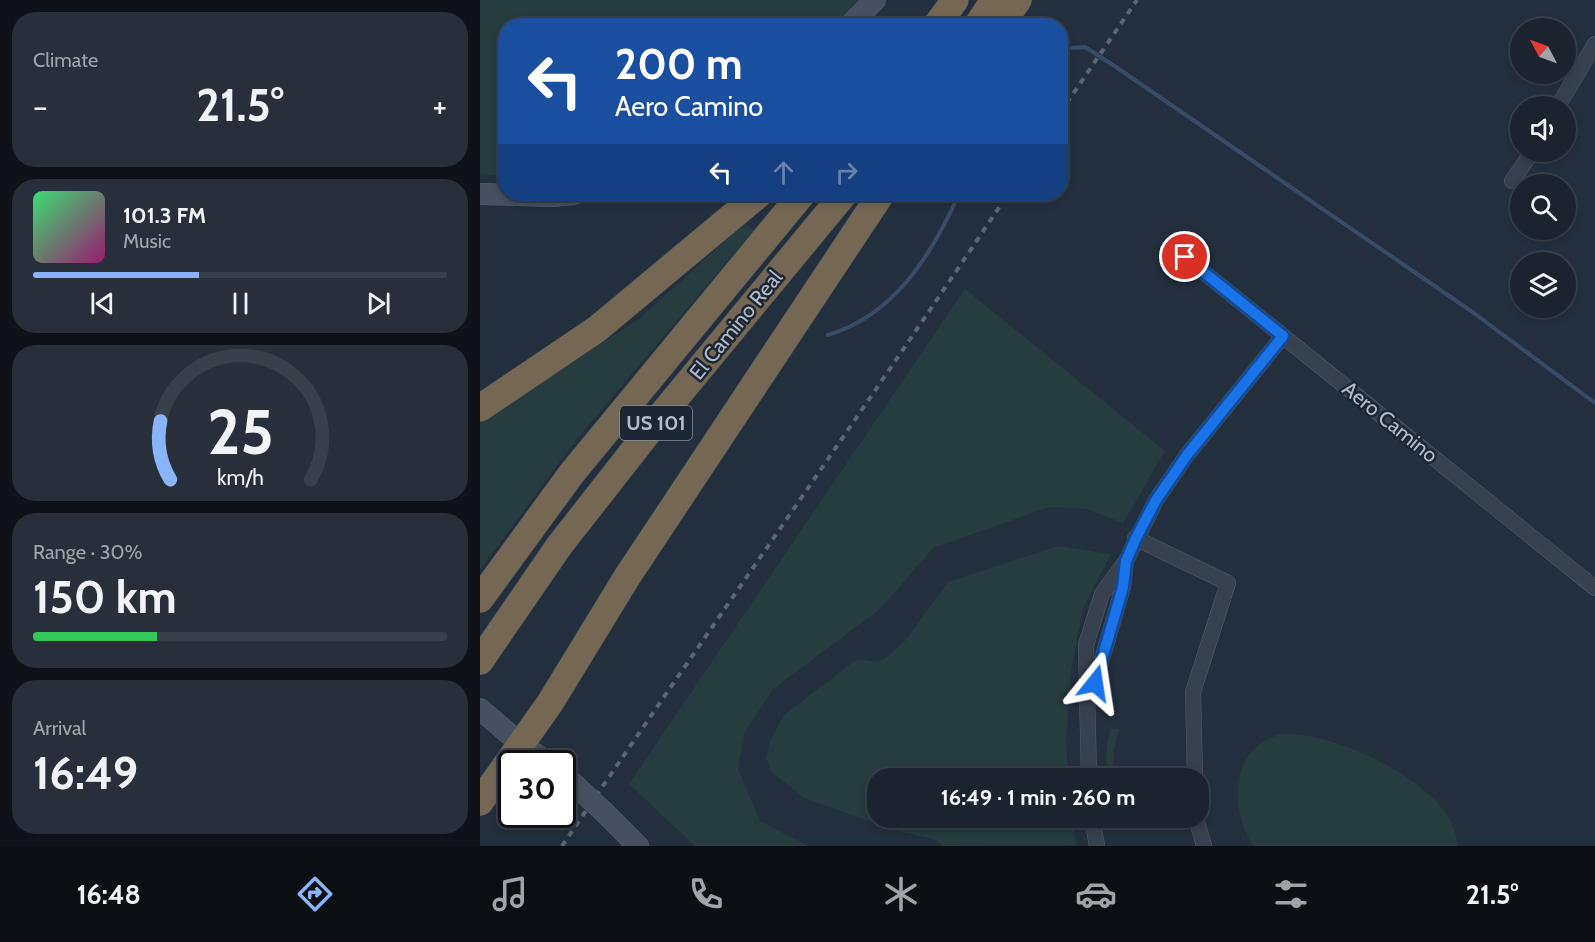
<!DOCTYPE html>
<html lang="en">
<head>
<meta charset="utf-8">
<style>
	body { margin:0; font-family:Cabin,sans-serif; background:#282f3a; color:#f1f3f6; height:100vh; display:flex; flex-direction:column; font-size:22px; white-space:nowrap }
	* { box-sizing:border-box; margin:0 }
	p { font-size:20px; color:#a0a4aa }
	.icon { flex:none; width:33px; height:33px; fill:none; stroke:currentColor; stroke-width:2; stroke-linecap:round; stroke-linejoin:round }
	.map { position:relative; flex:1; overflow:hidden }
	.sheet { display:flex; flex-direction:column; gap:12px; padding:12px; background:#0f1319; width:480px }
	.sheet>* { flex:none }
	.hud { position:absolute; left:18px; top:18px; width:570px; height:183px; border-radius:24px; box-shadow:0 3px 9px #0003,0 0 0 2px #39404a; background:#1a4fa0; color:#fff; overflow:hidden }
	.needle { width:39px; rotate:311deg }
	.fabs { position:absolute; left:1030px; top:18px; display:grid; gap:12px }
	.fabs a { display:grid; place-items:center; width:66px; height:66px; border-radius:50%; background:#1b232e; box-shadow:0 3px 9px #0003,0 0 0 2px #39404a; font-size:30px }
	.speed { position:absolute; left:18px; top:750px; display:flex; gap:12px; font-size:30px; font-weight:700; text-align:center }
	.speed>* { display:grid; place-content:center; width:78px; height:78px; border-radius:50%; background:#1b232e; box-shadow:0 3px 9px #0003,0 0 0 2px #39404a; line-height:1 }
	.speed .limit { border:3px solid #111; border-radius:9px; background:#fff; color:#111 }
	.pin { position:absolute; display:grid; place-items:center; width:51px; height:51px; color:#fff; margin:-26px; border:3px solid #fff; border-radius:50%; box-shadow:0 2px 6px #0007 }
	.me { position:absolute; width:66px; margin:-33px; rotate:15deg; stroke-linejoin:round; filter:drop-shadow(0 0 4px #0008) }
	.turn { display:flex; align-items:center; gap:21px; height:126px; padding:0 18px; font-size:27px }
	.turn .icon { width:78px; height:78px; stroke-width:2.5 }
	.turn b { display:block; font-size:42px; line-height:51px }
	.lanes { display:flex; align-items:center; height:57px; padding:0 18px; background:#0003; justify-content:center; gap:30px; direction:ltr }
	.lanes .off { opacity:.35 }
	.big { font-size:45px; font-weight:800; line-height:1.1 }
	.sheet .card { flex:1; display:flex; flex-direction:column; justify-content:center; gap:9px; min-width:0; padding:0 21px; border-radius:24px; background:#282f3a }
	.sheet .dial { align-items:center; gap:0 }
	.dial svg { height:156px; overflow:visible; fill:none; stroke:#39404a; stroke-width:7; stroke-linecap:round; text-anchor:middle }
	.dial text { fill:#f1f3f6; stroke:none }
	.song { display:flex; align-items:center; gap:18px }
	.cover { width:72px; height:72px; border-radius:9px; background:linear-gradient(135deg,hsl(140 70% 55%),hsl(320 70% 35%)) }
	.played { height:6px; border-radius:3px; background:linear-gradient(90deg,#8ab4f8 40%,#39404a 40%) }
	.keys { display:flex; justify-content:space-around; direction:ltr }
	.heat { display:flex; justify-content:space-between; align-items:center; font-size:33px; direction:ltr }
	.charge { height:9px; border-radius:4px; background:linear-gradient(90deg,#34c759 30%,#39404a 0) }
	.trip { position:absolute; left:387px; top:768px; width:342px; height:60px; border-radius:24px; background:#1b232e; box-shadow:0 3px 9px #0003,0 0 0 2px #39404a; font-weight:800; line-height:60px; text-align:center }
	.menu { display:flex; height:96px; justify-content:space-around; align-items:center; background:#0b0e12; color:#a0a4aa }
	.menu .icon { width:42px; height:42px }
	.menu .on { color:#8ab4f8 }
	.menu b { font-size:27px; color:#f1f3f6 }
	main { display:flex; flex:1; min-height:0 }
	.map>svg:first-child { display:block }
</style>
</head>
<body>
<main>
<section class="sheet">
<div class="card"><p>Climate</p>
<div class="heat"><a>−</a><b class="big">21.5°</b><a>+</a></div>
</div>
<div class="card">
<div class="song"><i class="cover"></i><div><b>101.3 FM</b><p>Music</p></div></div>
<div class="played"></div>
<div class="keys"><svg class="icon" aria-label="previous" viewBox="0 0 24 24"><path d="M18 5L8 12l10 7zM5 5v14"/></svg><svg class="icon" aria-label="pause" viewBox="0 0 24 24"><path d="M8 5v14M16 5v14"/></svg><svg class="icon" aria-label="next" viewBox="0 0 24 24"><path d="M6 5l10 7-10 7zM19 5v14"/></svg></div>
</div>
<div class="card dial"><svg viewBox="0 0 100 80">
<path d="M14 69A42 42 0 1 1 86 69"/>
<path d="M14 69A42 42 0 0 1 9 39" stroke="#8ab4f8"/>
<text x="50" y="56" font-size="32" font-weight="700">25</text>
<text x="50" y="72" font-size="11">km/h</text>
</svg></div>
<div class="card"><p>Range · 30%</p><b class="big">150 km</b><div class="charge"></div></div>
<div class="card"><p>Arrival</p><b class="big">16:49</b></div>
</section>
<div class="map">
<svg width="1115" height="846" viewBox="0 0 1115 846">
	<rect width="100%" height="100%" fill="#242f3e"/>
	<!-- green -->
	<path fill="#263c3f" d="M 0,0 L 380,0 L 354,25 L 26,26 L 25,176 L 0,174 Z
		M 265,223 L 274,230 L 96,440 L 0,570 L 0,422 L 159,319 Z
		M 485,289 L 685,451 L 643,523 L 607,509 L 569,507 L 453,548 L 401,608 L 293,689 L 264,734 L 258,769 L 280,821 L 328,846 L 215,846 L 149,784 Z
		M 578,546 L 631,554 L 603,608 L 591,672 L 586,739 L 588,778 L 398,778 L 398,818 L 592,818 L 596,845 L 462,846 L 457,840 L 415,830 L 324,798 L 292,772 L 286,758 L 290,741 L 304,715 L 377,659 L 397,662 L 406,658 L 425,641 L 468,582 Z
		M 630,728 L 639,729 L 634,750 L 633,778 L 628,778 L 626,753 Z
		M 802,734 C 852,730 979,787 977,846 L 773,846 C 749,808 749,747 802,734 Z"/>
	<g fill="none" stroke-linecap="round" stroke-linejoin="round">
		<!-- stream -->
		<path stroke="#394c67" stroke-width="4" d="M 580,49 L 605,47 L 636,67 L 991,311 L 1115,403
			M 348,335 C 415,315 452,254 479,194"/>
		<defs>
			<path id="minor" d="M 1078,106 L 1115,44
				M 1032,181 L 1052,152
				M 705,257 L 1115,588
				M 655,538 L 748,583 L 713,692 L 715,778
				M 613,690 L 643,587 L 646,561
				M 609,778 L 606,645 L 622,594 L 646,561 L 676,500 L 707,455 L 803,336
				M 612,818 L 617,846
				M 716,818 L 724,846"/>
			<path id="secondary" d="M 369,26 L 395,0
				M 0,194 L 72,196 L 94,194
				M 0,709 L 42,745 L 70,764
				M 125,813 L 158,846"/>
			<path id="motorway" d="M 456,26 L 475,0
				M 497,26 L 514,0
				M 519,26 L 538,0
				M 0,408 L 117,329 L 279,194
				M 0,599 L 92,473 L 322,194
				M 0,661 L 79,546 L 184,412 L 364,194
				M 0,802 L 70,703 L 147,577 L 401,194"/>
		</defs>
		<!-- minor casing -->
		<use href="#minor" stroke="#565f6c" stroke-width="16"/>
		<!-- secondary casing -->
		<use href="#secondary" stroke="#565f6c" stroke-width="22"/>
		<!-- motorway casing -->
		<use href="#motorway" stroke="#434c59" stroke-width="28"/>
		<!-- minor -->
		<use href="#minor" stroke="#38414e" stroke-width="15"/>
		<!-- secondary -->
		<use href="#secondary" stroke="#465061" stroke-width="21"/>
		<!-- motorway -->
		<use href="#motorway" stroke="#746855" stroke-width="27"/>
		<!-- rail -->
		<path stroke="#5a6575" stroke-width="4" stroke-dasharray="6 6" stroke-linecap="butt" d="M 580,113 L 657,0
			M 82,846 C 230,628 382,413 528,194"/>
		<defs>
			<path id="secondary-bridge" d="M 82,773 L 125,813"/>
		</defs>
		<!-- secondary-bridge casing -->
		<use href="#secondary-bridge" stroke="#565f6c" stroke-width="22" stroke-linecap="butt"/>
		<!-- secondary-bridge -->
		<use href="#secondary-bridge" stroke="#465061" stroke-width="21"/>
	</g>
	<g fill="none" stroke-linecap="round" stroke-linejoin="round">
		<defs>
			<path id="route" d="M 615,683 L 643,587 L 646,561 L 656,538 L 676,500 L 707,455 L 803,336 L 705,257"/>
		</defs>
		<!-- route casing -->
		<use href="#route" stroke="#114b97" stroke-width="15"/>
		<!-- route -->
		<use href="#route" stroke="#1a73e8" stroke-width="10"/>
	</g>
	<g text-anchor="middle" stroke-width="5" stroke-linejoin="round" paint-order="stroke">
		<!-- shield labels -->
		<rect fill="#1d2633" stroke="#878f9c" stroke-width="1.5" x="140" y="406" width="72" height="34" rx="4.5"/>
		<g font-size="20" font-weight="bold" fill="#b4bcc9">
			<text x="176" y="430">US 101</text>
		</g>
		<!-- street labels -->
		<g font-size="21" fill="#b4bcc9" stroke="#1d2633">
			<text transform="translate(256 325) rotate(-51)" y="7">El Camino Real</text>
			<text transform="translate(910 422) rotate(39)" y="7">Aero Camino</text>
		</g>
	</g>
</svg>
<div class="fabs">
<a><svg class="needle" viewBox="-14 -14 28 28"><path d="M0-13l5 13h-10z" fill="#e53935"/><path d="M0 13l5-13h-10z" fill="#a0a4aa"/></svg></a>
<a><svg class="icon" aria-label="sound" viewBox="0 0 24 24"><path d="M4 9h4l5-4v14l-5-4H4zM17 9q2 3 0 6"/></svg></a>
<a><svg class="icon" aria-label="search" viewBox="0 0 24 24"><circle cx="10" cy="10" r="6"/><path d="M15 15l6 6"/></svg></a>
<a><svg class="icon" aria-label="layers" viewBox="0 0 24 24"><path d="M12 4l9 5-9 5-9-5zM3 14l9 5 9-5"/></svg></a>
</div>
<div class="speed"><div class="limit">30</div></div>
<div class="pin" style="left:705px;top:257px;background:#d93025"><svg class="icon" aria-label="arrive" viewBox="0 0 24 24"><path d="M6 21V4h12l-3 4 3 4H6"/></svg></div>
<svg class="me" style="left:615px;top:683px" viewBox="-20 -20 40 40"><path d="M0-17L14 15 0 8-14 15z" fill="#1a73e8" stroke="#fff" stroke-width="4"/></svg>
<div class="trip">16:49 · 1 min · 260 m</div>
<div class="hud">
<div class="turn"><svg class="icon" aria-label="left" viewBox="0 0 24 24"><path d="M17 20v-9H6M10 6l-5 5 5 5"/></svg><div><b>200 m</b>Aero Camino</div></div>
<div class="lanes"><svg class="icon" aria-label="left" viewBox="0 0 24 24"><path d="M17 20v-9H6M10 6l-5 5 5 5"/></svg><svg class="icon off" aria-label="ahead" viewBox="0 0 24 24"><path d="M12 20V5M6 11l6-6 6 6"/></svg><svg class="icon off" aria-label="right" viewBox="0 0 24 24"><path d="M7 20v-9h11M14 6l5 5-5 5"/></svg></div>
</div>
</div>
</main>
<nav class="menu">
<b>16:48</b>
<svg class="icon on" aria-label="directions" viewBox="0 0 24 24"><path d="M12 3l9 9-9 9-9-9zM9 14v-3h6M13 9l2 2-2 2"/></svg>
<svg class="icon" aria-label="music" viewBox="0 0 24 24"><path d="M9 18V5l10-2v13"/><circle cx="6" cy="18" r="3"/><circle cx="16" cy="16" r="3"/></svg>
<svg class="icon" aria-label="phone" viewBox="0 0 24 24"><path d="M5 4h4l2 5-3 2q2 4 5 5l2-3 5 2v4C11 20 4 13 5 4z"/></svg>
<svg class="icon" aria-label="climate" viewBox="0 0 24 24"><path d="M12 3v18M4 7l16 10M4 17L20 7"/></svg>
<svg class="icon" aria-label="car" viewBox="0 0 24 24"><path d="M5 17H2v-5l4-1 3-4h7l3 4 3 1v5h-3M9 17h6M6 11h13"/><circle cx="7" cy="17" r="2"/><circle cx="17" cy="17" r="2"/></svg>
<svg class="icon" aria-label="filters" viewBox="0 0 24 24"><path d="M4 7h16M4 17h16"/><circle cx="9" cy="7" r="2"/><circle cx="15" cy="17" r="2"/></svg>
<b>21.5°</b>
</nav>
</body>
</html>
